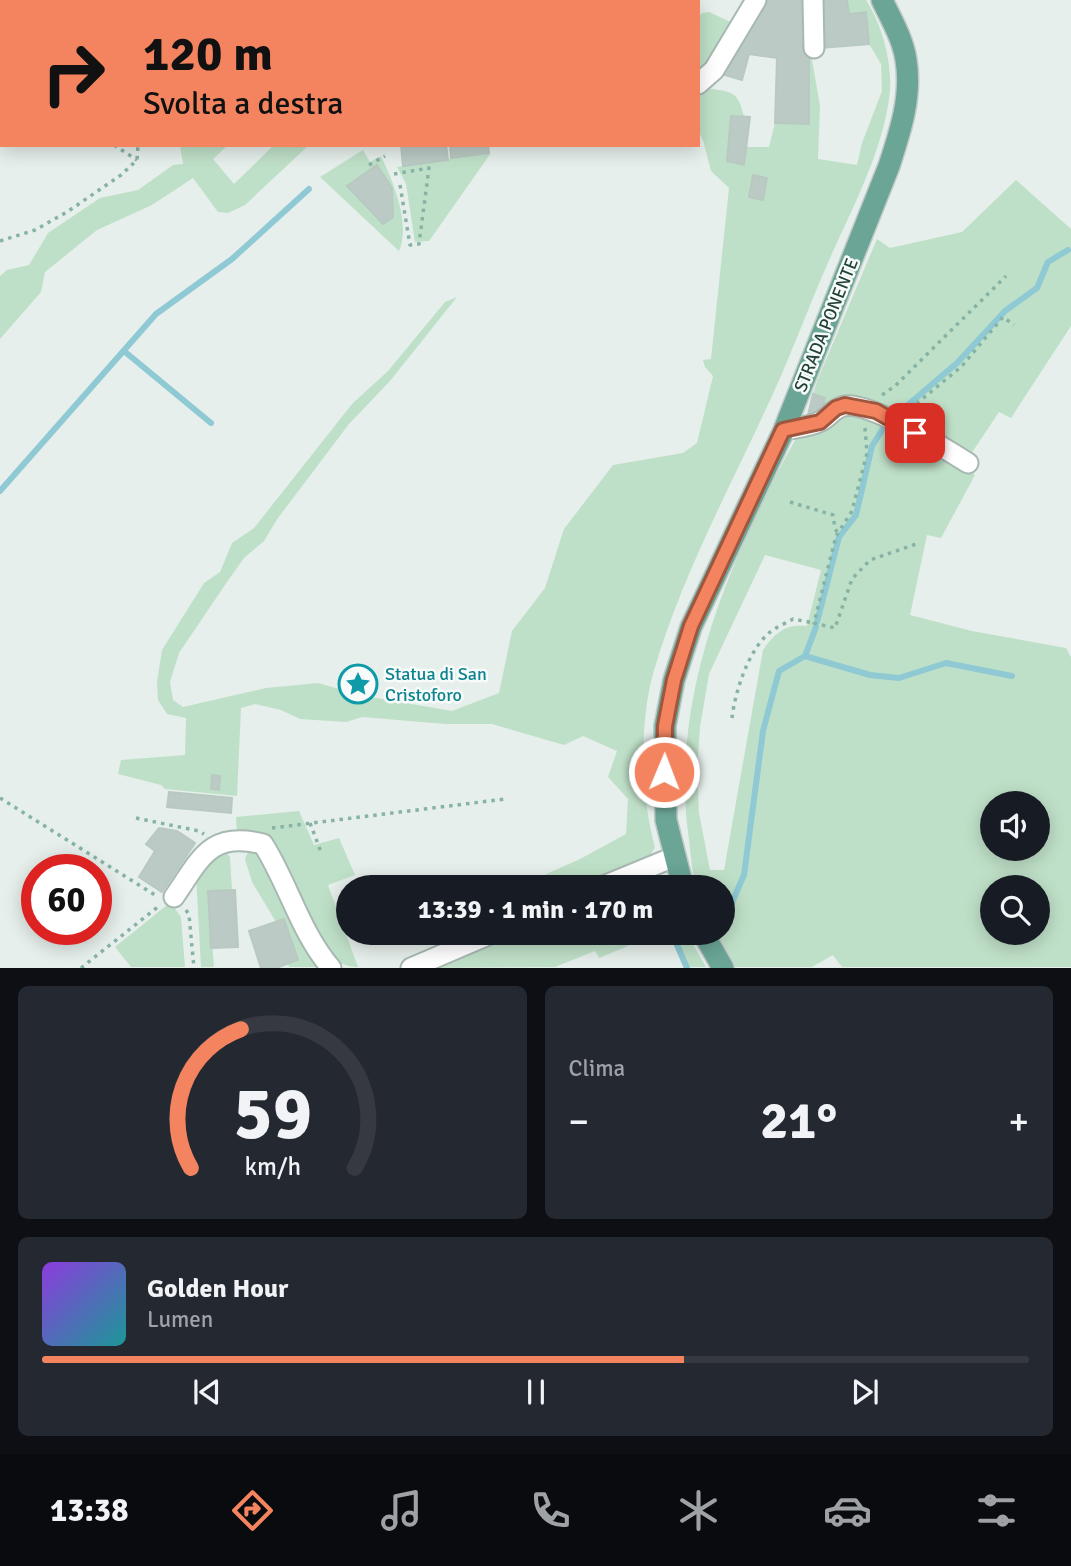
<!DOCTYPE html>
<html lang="it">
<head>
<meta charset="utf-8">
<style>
	body { margin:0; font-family:Signika,sans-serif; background:#242831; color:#f1f3f6; height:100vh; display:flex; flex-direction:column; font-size:26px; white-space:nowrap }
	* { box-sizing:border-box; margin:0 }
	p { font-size:23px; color:#9ea1a6 }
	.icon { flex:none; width:38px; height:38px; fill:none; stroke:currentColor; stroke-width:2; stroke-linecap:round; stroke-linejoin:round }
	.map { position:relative; height:968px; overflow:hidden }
	.panel { display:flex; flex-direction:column; gap:18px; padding:18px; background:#0d0f14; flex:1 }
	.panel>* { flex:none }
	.banner { position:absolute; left:0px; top:0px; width:700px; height:147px; box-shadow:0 4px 18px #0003; background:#f4845f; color:#111; overflow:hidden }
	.tools { position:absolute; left:980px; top:791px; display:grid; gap:14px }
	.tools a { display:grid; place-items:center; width:70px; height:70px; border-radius:50%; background:#171b24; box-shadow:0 4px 18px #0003; font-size:35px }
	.speed { position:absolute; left:21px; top:854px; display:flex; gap:14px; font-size:35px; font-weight:700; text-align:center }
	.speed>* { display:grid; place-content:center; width:91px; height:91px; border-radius:50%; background:#171b24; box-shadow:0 4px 18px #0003; line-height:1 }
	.speed .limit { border:10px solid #d22; background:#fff; color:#111 }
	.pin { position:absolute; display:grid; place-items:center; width:60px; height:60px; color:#fff; margin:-30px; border-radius:14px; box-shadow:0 4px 10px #0006 }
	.me { position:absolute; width:77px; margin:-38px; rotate:1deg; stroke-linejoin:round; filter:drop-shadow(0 0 5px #0008) }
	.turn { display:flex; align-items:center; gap:24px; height:147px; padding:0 28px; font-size:32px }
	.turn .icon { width:91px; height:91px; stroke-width:2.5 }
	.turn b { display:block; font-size:49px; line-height:60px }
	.big { font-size:52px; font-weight:700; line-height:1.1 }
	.panel .card { flex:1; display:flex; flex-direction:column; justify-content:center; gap:10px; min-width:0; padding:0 24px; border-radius:10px; background:#242831 }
	.panel .dial { align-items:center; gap:0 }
	.dial svg { height:182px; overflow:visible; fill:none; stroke:#363941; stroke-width:7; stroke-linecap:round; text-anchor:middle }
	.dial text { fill:#f1f3f6; stroke:none }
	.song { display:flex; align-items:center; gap:21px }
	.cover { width:84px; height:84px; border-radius:10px; background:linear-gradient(135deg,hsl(270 70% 55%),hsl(180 70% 35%)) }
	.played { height:7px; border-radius:4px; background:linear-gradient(90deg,#f4845f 65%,#363941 65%) }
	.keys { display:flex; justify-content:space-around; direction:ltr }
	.heat { display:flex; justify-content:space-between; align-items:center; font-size:38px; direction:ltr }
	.panel .tiles { flex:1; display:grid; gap:18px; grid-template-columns:1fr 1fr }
	.card:last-child { grid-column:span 2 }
	.trip { position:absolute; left:336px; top:875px; width:399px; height:70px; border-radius:35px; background:#171b24; box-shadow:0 4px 18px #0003; font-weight:700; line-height:70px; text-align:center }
	.dock { display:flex; height:112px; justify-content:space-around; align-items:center; background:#090b0e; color:#9ea1a6 }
	.dock .icon { width:49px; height:49px }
	.dock .current { color:#f4845f }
	.dock b { font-size:32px; color:#f1f3f6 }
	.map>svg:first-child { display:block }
</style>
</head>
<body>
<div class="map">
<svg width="1071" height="968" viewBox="0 0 1071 968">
	<rect width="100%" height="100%" fill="#e6efeb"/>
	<!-- green -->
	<path fill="#bfe0c8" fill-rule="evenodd" d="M 847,0 L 866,0 C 882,25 892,61 890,91 C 884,151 851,210 827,265 C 806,313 788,363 765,411 C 725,497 679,583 653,674 C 639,724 641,798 655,847 L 650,856 L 578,887 L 528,887 L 542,876 L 580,859 L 626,834 L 628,799 L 608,777 L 617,751 L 583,736 L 564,745 L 492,724 L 445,724 L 362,717 L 346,722 L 300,719 L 281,710 L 255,704 L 241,708 L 237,796 L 165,789 L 161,785 L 118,774 L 121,760 L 185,755 L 186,718 L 167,714 L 158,700 L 157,682 L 162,650 L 204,583 L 220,572 L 232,543 L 254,528 L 352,404 L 388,371 L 445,302 L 457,297 L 390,381 L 349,424 L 278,518 L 264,541 L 244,558 L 227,582 L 179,653 L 170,682 L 173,700 L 183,707 L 266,688 L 318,683 L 365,696 L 452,711 L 499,693 L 512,631 L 545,588 L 564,529 L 613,465 L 683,453 L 697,443 L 713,376 L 705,367 L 703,360 L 711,359 L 729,188 L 711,171 L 703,140 L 698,130 L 698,94 L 705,88 C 730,92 738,89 744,117 L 731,116 L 727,161 L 744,165 L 747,147 L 769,147 L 775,123 L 809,124 L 810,48 L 820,106 L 818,159 L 857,165 L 862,143 L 882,91 L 881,64 L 869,44 L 866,13 L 849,14 Z
		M 709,12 L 735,24 L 698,78 L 698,18 L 702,13 Z
		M 180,145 L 228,145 L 213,159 L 234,184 L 274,145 L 309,145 L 245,205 L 228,213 L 218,212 L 193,178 L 152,205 L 97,230 L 45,272 L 41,292 L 0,339 L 0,276 L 7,270 L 29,265 L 48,233 L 100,198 L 138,190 L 173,165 L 183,164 Z
		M 363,150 L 370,162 L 381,156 C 393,181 411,224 399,251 L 320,177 Z
		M 491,153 L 429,241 L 415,242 L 406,184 L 397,167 Z
		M 1016,180 L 1071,229 L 1071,326 L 1011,418 L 999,412 L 963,466 L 975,475 L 941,538 L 927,535 L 910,615 L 972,631 L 1066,648 L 1071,657 L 1071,967 L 842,967 L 833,955 L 812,967 L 733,967 L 714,933 L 723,933 L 723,887 L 696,887 C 691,867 690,845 687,824 C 675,702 719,588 773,481 C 784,459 797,438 808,415 L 820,418 L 825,399 L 813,394 L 817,381 L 877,239 L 890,248 L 962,232 ZM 765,555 L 821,570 L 807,626 C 787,623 774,633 763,650 L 724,870 L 710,870 L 699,813 L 697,768 L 700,727 L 709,674 ZM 992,803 L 1038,803 L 1038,849 L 992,849 ZM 992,887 L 1038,887 L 1038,933 L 992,933 Z
		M 299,811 L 314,845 L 339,838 L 355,875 L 328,885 L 358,967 C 313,967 303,894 282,864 C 274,853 248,841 237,833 L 236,817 Z
		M 258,849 L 326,967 L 289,967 L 288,964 L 298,960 L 284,920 L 276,922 L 252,882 L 245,859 L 248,852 Z
		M 224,850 L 230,857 L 232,890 L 208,892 L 214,967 L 201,967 L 196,875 Z
		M 167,905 L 174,907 L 181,917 L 185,967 L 131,967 L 115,947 Z
		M 507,933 L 613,933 L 615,936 L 623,933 L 628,946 L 599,958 L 595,951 L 555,967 L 425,968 Z
		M 672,933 L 687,933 L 706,967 L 686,967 Z"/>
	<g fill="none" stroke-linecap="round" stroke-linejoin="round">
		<!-- stream -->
		<path stroke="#8ec9d4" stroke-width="6" d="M 298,0 L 300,2
			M 124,351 L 211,423
			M 896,415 L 957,363 L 1005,311 L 1037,288 L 1048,262 L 1068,250
			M 0,491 L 156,314 L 232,259 L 309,189
			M 817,622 L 839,537 L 856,515 L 872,446 L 886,424
			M 805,656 L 816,627
			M 723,923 L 744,875 L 763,731 L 779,671 L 805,656 L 870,675 L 899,678 L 946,663 L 1012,676
			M 717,936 L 719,933
			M 674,938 L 687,968"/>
	</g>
	<!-- building -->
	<path fill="#bbcac4" stroke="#b8c9c2" stroke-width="2" d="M 764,0 L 809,0 L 809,124 L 775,123 L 777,58 L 749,54 L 742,80 L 721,74 Z
		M 817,0 L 847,0 L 849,14 L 866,12 L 869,44 L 821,48 Z
		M 731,116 L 750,117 L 744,165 L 727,161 Z
		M 401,145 L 446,145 L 448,160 L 403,166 Z
		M 450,145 L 488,145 L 489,153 L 451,158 Z
		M 377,165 L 392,188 L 393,217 L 383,224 L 347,186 Z
		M 753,175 L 767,178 L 763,200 L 749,197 Z
		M 813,394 L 825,398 L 820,418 L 808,415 Z
		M 212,775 L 220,776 L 219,790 L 211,789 Z
		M 169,792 L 232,798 L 231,813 L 167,807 Z
		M 159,828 L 177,831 L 195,843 L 162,892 L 139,877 L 155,851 L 146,844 Z
		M 648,879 L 651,887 L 627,887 Z
		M 235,890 L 238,947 L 211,948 L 208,891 Z
		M 284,919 L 298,960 L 276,968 L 261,968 L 249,931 Z
		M 625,933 L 634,933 L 637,941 L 629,944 Z"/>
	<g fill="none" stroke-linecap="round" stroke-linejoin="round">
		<defs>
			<path id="minor" d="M 277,0 L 279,2
				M 813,0 L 814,48
				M 472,2 L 473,0
				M 698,84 L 714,70 L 756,0
				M 784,430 C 795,428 810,427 821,421 C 829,417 834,408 844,406 C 869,401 944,448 968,463
				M 601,887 L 674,857
				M 174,897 C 201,858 210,831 263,844 C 288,883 300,932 331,968
				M 411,968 L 493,933"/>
			<path id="major" d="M 683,887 L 666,820 L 665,726 L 674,680 L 691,627 L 784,430 L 889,166 C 900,132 912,97 906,60 C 903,39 891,19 882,0
				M 703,933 L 723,968"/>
		</defs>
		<!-- minor casing -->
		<use href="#minor" stroke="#a8b8b2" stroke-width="23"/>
		<!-- major casing -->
		<use href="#major" stroke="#c2cac8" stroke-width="24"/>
		<!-- path -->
		<path stroke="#86b3a5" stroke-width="3.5" stroke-dasharray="3.5 5" stroke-linecap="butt" d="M 81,0 L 82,2
			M 220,0 L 223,2
			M 549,0 L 550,2
			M 559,0 L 561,1
			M 22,2 L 22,0
			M 538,2 L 539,0
			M 114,145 L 137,160
			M 369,165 L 385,156
			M 394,174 L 429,168 L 419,244 L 410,245 L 400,185
			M 0,241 L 35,230 L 67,212 L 121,175 L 137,160 L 138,145
			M 882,395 L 895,386 L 1006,276
			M 910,409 L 961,367 L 1003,317 L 1014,325
			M 865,428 L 867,453 L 852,511 L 836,536 L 814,623 L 835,628 L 852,579 L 870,560 L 919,543
			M 790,502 L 833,515 L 835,529 L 838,533
			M 732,718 C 735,692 748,651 769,633 C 776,627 786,623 793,619 L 814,623
			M 0,798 L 155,895
			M 136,818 L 199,831 L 204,834
			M 310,823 L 321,852
			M 272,828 L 505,799
			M 186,910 L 189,915 L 194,968
			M 81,968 L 159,906"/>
		<!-- minor -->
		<use href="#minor" stroke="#fff" stroke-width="19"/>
		<!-- major -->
		<use href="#major" stroke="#6aa596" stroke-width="21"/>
	</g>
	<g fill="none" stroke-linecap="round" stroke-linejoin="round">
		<defs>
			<path id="route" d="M 664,772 L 665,726 L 674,680 L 691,626 L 783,430 L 820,422 L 836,408 L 845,405 L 876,411 L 915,433"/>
		</defs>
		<!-- route casing -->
		<use href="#route" stroke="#9f563e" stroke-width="18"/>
		<!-- route -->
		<use href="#route" stroke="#f4845f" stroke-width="12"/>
	</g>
	<!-- icons -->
	<defs>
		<symbol id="sight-ring" viewBox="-11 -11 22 22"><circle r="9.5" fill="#f7fbf9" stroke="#0f9aa8" stroke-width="1.5"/><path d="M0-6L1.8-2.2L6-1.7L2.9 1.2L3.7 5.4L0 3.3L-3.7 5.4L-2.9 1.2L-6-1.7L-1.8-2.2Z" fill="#0f9aa8"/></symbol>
	</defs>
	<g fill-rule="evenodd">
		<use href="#sight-ring" x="336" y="662" width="44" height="44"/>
	</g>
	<g text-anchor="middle" stroke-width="5" stroke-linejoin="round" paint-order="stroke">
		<!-- street labels -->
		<g font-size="18" fill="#24423a" stroke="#f7fbf9">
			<text transform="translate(826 325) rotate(-68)" y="6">STRADA PONENTE</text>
		</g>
		<!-- culture labels -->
		<g font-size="18" fill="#0d838f" stroke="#f7fbf9" text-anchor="start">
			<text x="385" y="680">Statua di San<tspan x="385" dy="21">Cristoforo</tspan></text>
		</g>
	</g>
</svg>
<div class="tools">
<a><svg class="icon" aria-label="sound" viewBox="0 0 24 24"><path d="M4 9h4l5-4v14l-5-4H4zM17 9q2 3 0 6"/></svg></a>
<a><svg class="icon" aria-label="search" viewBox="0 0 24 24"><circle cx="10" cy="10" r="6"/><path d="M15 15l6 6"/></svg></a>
</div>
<div class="speed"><div class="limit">60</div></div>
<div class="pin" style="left:915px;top:433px;background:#d93025"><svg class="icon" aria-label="arrive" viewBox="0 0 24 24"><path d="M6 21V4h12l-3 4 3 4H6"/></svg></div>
<svg class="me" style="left:664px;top:772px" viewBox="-20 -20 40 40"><circle r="17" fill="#f4845f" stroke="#fff" stroke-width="3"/><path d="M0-11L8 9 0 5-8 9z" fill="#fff"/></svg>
<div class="trip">13:39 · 1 min · 170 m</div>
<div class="banner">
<div class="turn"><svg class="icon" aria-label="right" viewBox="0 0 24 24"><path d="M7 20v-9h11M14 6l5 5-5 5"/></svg><div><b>120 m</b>Svolta a destra</div></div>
</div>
</div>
<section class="panel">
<div class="tiles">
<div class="card dial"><svg viewBox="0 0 100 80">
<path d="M14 69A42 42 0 1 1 86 69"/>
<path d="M14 69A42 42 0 0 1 36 8" stroke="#f4845f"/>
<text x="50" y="56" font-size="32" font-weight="700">59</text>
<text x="50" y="72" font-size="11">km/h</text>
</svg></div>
<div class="card"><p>Clima</p>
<div class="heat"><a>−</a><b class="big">21°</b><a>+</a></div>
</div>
<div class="card">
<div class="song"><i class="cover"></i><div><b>Golden Hour</b><p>Lumen</p></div></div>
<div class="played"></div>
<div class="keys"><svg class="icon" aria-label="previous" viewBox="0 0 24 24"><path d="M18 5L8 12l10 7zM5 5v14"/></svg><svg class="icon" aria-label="pause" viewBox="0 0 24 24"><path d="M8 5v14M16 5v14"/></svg><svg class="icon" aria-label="next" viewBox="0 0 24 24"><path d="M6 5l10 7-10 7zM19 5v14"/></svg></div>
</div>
</div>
</section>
<nav class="dock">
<b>13:38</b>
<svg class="icon current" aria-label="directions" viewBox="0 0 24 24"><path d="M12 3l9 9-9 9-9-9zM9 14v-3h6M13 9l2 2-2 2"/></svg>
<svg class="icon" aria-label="music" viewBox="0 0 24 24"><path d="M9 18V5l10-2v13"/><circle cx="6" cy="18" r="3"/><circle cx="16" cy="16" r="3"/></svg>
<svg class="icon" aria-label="phone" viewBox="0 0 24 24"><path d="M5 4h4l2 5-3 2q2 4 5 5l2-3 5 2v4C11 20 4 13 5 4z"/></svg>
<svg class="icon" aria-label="climate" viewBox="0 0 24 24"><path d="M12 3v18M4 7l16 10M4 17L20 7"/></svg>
<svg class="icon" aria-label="car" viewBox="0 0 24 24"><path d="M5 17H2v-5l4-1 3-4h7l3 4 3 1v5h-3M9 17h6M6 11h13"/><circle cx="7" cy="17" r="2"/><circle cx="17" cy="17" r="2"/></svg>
<svg class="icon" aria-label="filters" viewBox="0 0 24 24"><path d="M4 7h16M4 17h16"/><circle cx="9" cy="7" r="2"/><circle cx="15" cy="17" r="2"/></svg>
</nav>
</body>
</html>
